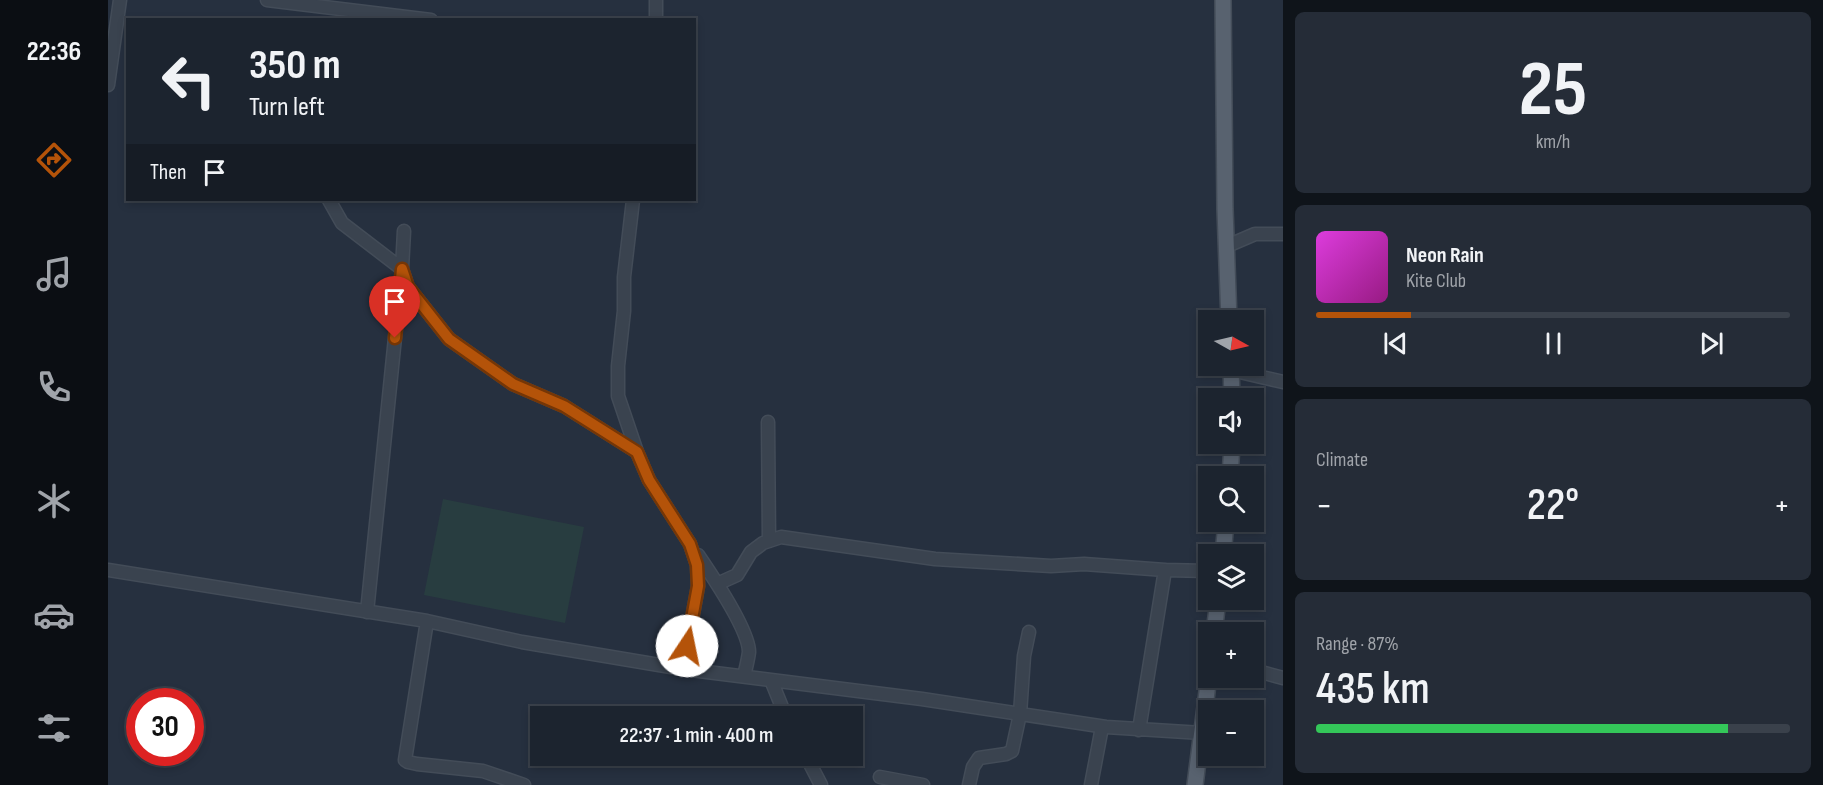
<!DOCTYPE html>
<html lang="en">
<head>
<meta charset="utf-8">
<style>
	body { margin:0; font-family:"Sofia Sans Condensed",sans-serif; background:#252c37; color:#f1f3f6; height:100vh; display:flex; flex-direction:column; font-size:22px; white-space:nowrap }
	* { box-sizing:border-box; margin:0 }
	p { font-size:20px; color:#a0a4aa }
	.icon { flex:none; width:33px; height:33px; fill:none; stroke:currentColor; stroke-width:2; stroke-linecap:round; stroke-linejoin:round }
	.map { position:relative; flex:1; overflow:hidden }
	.details { display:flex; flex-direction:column; gap:12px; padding:12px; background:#0f141a; width:540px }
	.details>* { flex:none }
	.hud { position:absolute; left:18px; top:18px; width:570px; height:183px; border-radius:0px; box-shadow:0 3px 9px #0003,0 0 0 2px #3a414b; background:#1c242f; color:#f1f3f6; overflow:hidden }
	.needle { width:39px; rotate:98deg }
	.tools { position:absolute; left:1090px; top:310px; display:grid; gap:12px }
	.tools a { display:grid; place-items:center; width:66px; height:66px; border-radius:0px; background:#1c242f; box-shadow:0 3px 9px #0003,0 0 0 2px #3a414b; font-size:30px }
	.speed { position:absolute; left:18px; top:688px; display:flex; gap:12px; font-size:30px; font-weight:700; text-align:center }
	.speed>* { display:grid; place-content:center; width:78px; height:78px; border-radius:50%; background:#1c242f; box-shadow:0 3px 9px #0003,0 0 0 2px #3a414b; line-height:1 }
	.speed .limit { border:9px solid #d22; background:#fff; color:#111 }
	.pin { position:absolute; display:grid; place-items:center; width:51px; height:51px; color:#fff; margin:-62px -26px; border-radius:50% 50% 50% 0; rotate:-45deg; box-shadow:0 0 6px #0007 }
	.pin .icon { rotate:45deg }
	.me { position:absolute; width:66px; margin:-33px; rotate:11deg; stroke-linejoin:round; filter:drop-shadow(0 0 4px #0008) }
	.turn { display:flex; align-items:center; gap:21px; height:126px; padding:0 24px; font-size:27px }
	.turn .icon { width:78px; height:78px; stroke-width:2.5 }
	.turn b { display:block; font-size:42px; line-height:51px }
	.then { display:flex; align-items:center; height:57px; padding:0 24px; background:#0003; gap:12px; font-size:22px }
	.big { font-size:45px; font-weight:600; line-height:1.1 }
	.details .widget { flex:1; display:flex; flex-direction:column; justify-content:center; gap:9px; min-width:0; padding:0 21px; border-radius:9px; background:#252c37 }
	.details .dial { align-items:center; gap:0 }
	.dial b { font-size:78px; line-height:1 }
	.song { display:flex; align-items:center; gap:18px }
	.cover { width:72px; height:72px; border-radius:9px; background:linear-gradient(135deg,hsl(300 70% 55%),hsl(310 70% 35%)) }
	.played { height:6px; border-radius:3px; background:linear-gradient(90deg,#b45309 20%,#3a414b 20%) }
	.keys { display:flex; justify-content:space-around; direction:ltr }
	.heat { display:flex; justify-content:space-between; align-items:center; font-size:33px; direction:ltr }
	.charge { height:9px; border-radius:4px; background:linear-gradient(90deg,#34c759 87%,#3a414b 0) }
	.trip { position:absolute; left:422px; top:706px; width:333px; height:60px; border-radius:0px; background:#1c242f; box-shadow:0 3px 9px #0003,0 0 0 2px #3a414b; font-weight:600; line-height:60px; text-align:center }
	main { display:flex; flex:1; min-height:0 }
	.menu { display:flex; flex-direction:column; width:108px; justify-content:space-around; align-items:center; background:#0b0e13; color:#a0a4aa }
	.menu .icon { width:42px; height:42px }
	.menu .selected { color:#b45309 }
	.menu b { font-size:27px; color:#f1f3f6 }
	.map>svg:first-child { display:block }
</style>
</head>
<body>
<main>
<nav class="menu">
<b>22:36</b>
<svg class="icon selected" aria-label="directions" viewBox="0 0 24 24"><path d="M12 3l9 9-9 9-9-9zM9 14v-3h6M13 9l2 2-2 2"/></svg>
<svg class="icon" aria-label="music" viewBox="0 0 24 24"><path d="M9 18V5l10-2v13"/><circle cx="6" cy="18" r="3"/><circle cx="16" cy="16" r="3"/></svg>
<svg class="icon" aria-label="phone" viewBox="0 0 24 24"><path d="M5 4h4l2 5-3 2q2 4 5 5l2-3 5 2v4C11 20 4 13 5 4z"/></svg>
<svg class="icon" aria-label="climate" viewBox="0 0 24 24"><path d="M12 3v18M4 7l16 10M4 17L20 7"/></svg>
<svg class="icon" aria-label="car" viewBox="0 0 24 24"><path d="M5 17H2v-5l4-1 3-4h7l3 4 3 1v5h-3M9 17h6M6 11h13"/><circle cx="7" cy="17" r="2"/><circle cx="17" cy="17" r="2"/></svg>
<svg class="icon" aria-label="filters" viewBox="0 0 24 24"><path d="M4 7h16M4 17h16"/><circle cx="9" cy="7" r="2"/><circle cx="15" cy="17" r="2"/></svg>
</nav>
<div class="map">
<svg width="1175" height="785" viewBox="0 0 1175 785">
	<rect width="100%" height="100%" fill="#26303f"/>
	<!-- green -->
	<path fill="#283d40" d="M 335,499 L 476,527 L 457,623 L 316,595 Z"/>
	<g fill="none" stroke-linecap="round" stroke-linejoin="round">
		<defs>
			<path id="minor" d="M 159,0 L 323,20
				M 548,0 L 548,20
				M 0,85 L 12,0
				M 221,200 L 234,223 L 294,269 L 300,287 L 341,339 L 405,384 L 456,406 L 529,452
				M 525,200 L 516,277 L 516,311 L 510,366 L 510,396 L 529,452 L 541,480 L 582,544 L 589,565 L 590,586 L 575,669
				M 1119,246 L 1147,234 L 1175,234
				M 1123,370 L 1175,382
				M 660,422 L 661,541
				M 590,555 C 603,574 641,630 641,652 C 640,660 638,668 636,676
				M 0,570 L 319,621 L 414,642 L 575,669 L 663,680 L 678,717
				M 609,584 L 629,575 L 643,552 L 655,543 L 673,537 L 827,559 L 943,566 L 976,564 L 1057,570 L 1101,571
				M 259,612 L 294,269 L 296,231
				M 319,621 L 297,760 L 300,762 L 309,764 L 375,771 L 416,785
				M 1146,670 L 1175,678
				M 663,680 L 814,699 L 998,727 L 1094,733
				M 1031,730 L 1057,570
				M 698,756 L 713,785
				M 772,777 L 815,785
				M 861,785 L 865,767 L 871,758 L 898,754 L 904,751 L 912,714 L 916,656 L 921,632
				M 983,785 L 994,727"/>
			<path id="major" d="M 1115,0 L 1117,209 L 1121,321
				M 1123,366 L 1124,399
				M 1122,477 L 1124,444
				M 1115,555 L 1118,522
				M 1106,633 L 1110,600
				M 1087,785 L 1101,676"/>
		</defs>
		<!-- minor casing -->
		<use href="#minor" stroke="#434c58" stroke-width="15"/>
		<!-- major casing -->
		<use href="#major" stroke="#434c58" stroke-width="18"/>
		<!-- minor -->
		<use href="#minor" stroke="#3a434f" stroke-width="12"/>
		<!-- major -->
		<use href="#major" stroke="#58626f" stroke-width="15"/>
	</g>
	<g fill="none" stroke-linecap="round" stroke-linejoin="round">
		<defs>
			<path id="route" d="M 287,338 L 294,269 L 300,287 L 341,339 L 405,384 L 456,406 L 529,452 L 541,480 L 582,544 L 589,565 L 590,586 L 579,646"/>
		</defs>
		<!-- route casing -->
		<use href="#route" stroke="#753606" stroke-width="15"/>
		<!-- route -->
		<use href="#route" stroke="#b45309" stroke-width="10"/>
	</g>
</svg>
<div class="tools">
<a><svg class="needle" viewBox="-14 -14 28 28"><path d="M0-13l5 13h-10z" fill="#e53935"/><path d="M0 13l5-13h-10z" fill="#a0a4aa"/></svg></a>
<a><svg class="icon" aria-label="sound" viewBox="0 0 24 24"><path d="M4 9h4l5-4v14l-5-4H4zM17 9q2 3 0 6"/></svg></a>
<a><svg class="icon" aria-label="search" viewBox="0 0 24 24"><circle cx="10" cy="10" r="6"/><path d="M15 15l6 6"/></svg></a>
<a><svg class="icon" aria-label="layers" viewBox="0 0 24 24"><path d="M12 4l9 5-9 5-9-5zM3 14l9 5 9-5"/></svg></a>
<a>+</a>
<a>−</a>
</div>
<div class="speed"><div class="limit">30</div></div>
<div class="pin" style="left:287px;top:338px;background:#d93025"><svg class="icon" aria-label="arrive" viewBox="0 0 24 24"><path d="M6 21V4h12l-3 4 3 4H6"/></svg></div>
<svg class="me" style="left:579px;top:646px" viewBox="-20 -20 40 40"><circle r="19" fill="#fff"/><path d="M0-13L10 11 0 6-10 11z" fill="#b45309"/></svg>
<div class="trip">22:37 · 1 min · 400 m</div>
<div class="hud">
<div class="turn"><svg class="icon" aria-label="left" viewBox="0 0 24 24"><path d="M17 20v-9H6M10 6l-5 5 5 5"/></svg><div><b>350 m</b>Turn left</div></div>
<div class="then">Then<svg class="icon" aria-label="arrive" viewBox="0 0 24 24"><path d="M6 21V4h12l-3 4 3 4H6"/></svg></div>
</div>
</div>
<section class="details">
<div class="widget dial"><b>25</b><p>km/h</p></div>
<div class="widget">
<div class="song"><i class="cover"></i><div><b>Neon Rain</b><p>Kite Club</p></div></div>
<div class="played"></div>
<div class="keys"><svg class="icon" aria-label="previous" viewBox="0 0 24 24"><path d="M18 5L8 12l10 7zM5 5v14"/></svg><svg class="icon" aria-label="pause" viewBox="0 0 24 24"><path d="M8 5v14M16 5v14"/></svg><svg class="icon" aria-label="next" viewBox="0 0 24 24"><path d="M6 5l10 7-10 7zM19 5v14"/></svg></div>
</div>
<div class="widget"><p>Climate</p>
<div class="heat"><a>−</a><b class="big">22°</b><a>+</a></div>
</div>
<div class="widget"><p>Range · 87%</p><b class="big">435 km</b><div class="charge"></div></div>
</section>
</main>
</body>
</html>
